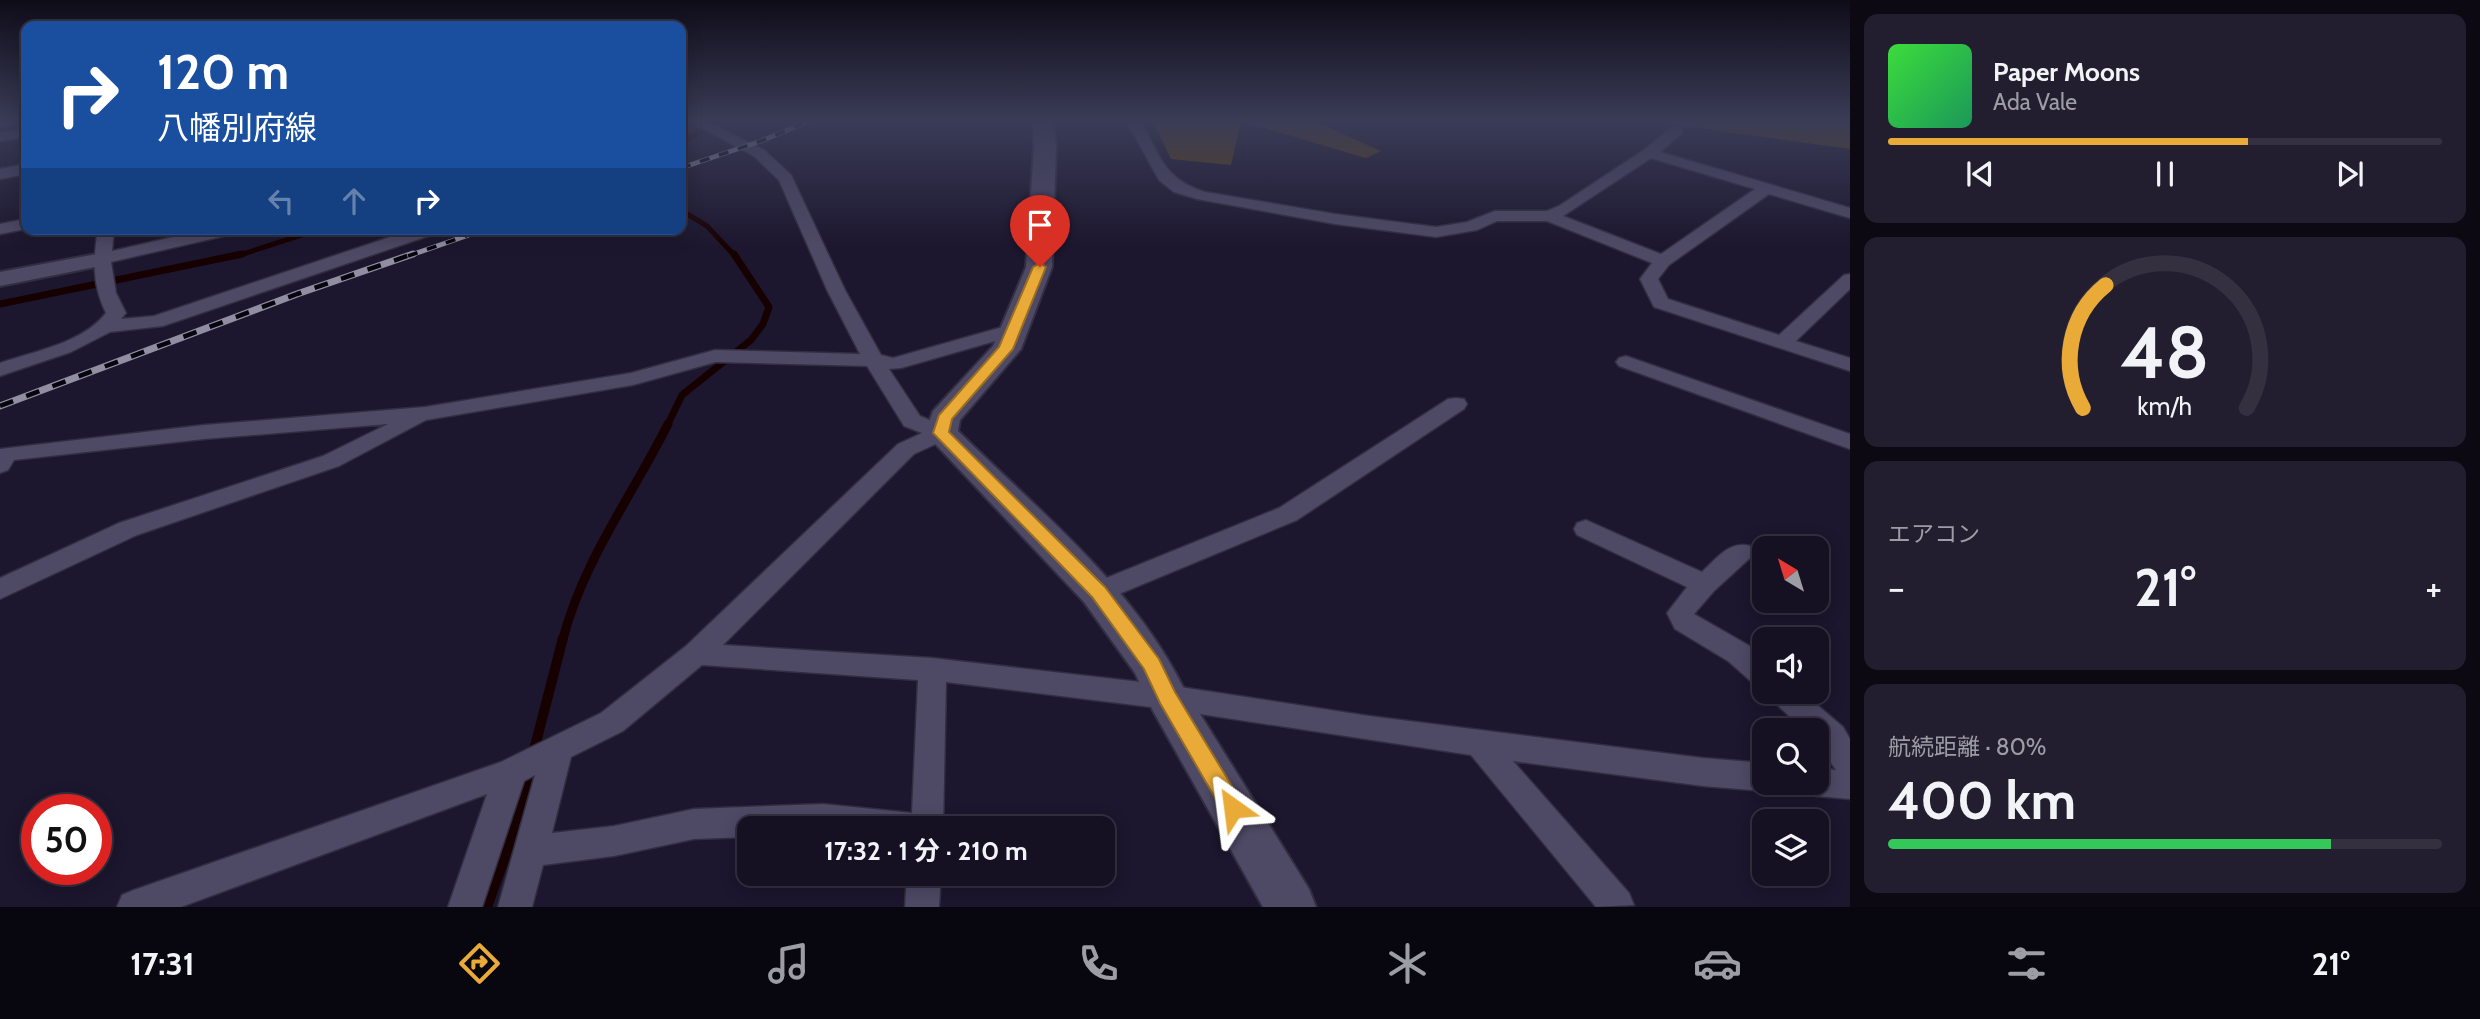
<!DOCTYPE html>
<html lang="ja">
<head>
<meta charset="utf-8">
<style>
	body { margin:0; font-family:Cabin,"Noto Sans JP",sans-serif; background:#221e2f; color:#f1f3f6; height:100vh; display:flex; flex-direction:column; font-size:26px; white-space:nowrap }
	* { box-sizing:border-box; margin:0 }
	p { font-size:23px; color:#9d9da5 }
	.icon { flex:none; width:38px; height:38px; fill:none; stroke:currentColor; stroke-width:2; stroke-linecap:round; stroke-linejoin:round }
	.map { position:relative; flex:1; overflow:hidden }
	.side { display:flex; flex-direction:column; gap:14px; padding:14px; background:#0c0913; width:630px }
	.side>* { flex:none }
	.guide { position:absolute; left:21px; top:21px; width:665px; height:214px; border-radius:14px; box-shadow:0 4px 18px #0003,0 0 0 2px #343040; background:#1a4fa0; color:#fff; overflow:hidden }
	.needle { width:46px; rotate:322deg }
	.controls { position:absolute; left:1752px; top:536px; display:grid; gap:14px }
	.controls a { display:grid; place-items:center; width:77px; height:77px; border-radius:14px; background:#151022; box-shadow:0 4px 18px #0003,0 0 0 2px #343040; font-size:35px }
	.speed { position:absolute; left:21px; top:794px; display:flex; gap:14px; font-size:35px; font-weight:700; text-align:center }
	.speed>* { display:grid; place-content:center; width:91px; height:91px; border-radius:50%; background:#151022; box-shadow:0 4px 18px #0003,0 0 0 2px #343040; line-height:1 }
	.speed .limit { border:10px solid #d22; background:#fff; color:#111 }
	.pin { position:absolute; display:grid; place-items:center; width:60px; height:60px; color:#fff; margin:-72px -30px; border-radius:50% 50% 50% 0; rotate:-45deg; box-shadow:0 0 7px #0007 }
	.pin .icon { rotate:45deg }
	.me { position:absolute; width:77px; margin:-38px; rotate:329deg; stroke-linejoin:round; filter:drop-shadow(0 0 5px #0008) }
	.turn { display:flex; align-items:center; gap:24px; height:147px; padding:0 21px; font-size:32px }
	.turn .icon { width:91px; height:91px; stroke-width:2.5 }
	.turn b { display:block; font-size:49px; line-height:60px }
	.lanes { display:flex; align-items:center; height:66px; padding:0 21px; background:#0003; justify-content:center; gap:35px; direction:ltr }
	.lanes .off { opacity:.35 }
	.big { font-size:52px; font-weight:700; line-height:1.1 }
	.side .tile { flex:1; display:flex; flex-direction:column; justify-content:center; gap:10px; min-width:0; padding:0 24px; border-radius:14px; background:#221e2f }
	.side .dial { align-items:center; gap:0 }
	.dial svg { height:182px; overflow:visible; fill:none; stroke:#343040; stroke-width:7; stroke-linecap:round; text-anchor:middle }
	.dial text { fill:#f1f3f6; stroke:none }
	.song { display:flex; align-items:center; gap:21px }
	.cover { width:84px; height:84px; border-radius:10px; background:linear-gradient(135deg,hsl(120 70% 55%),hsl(150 70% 35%)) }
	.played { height:7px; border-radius:4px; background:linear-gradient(90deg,#eaaa38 65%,#343040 65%) }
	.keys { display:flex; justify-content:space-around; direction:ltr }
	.heat { display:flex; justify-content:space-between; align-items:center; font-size:38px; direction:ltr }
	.charge { height:10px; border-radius:5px; background:linear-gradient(90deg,#34c759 80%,#343040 0) }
	.trip { position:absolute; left:737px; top:816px; width:378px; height:70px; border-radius:14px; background:#151022; box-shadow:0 4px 18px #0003,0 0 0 2px #343040; font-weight:700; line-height:70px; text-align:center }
	.menu { display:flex; height:112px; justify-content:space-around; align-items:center; background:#08060e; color:#9d9da5 }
	.menu .icon { width:49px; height:49px }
	.menu .selected { color:#eaaa38 }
	.menu b { font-size:32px; color:#f1f3f6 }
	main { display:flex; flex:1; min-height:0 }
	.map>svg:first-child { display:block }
</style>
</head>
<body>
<main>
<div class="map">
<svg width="1850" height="907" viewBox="0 0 1850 907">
	<rect width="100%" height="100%" fill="#1c162e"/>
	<!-- forest -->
	<path fill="#60440f" d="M 1152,120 L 1312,120 L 1381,151 L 1366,158 L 1241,121 L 1231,165 L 1171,159 Z
		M 1643,120 L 1850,120 L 1850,149 Z"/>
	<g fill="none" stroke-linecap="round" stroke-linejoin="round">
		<!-- stream-far3 -->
		<path stroke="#170000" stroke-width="5" d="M 681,142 L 723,120
			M 681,210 L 707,226 L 735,256
			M 237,256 L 320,229"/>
		<!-- stream-far2 -->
		<path stroke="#170000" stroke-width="7" d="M 0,304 L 242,254
			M 667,426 L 682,395 L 751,340 L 763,324 L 769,307 L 734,254"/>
		<!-- stream-far1 -->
		<path stroke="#170000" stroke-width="9" d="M 563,639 C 583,561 632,496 668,424"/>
		<!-- stream -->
		<path stroke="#170000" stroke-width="10" d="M 533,754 L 563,638
			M 487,907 L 506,854 L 530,771"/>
		<defs>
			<path id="minor" d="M 687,120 L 704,120 L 764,150 L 791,175 L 845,290 L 881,355 L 893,358 L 1013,324 L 1023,330 L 1020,334 L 901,368 L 889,369 L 920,416 L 949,428 L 952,433 L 949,438 L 914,454 L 723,645 L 932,658 L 1167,685 L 1369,716 L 1703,758 L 1764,763 L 1764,782 L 1777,782 L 1775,787 L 1764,791 L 1703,786 L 1513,761 L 1629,893 L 1634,905 L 1596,907 L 1471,755 L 1167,709 L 946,682 L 943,828 L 749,828 L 749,837 L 694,839 L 614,856 L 543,865 L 532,907 L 498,907 L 535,775 L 524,781 L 482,907 L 448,907 L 487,794 L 181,907 L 117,907 L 122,895 L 134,890 L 501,762 L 601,713 L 686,646 L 898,444 L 922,433 L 904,426 L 867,366 L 716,362 L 633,385 L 426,420 L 339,466 L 137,535 L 0,599 L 0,578 L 119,523 L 323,456 L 388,424 L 204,439 L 14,460 L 8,470 L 0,473 L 0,449 L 204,425 L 425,407 L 631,373 L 715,350 L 860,354 L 827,290 L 779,180 L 754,156 ZM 702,665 L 918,680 L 912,813 L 823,804 L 694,809 L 614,826 L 552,833 L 571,757 L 623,731 Z
				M 1126,120 L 1140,120 C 1160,155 1163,179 1205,192 L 1335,214 L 1436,227 L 1467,222 L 1495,211 L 1547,211 L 1559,206 L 1644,150 L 1672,127 L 1682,127 L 1682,133 L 1660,152 L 1850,208 L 1850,218 L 1769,194 L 1669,265 L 1658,279 L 1668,299 L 1779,335 L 1844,275 L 1850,274 L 1850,289 L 1796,341 L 1850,358 L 1850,371 L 1654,307 L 1640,279 L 1652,263 L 1547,221 L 1497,221 L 1477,230 L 1436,237 L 1335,224 L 1197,199 L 1174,192 L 1159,180 ZM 1651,158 L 1755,189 L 1661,254 L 1563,216 Z
				M 26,129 L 26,137 L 0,141 L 0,133 Z
				M 26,164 L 26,174 L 0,179 L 0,169 Z
				M 26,219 L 26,229 L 0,234 L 0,224 Z
				M 98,229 L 114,229 L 112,251 L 208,229 L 239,229 L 237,233 L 111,262 L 116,293 L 126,313 L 121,319 L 154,316 L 414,229 L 439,229 L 437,233 L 163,326 L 110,332 L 71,352 L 0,376 L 0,363 C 35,351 83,343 106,313 C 92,285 93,259 98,229 Z
				M 1626,356 L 1850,434 L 1850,449 L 1619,366 L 1616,362 L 1619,358 Z
				M 1456,398 L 1464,399 L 1467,404 L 1464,409 L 1297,520 L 1107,599 L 1098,602 L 1089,599 L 1085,592 L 1089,585 L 1279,508 L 1448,399 Z
				M 1586,520 L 1702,572 C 1716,559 1730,540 1750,546 L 1754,552 L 1750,558 L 1714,591 L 1694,614 L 1748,645 L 1764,659 L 1764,688 L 1754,684 L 1728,661 L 1675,629 L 1667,613 L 1687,587 L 1577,535 L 1574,529 L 1577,523 Z
				M 1767,691 L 1801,691 L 1843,727 L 1850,739 L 1850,799 L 1816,796 L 1805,792 L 1800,782 L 1816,782 L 1816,768 L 1836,770 L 1816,741 L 1816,730 L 1804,730 L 1771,699 Z
				M 907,873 L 941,873 L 939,907 L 905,907 Z"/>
			<path id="tertiary" d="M 0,120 L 16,120 L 13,124 L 0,126 Z
				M 102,253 L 110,254 L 113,259 L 110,264 L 0,286 L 0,272 Z"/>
			<path id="secondary" d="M 1033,120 L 1053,120 L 1056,147 L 1052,267 L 1021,349 L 960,420 L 958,431 C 1037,509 1131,584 1182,685 L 1309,889 L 1316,907 L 1263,907 L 1152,709 L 1135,673 L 1084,602 L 925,433 L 933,411 L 993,346 L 1026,267 L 1034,147 Z"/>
		</defs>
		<!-- minor casing -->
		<use href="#minor" stroke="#322e41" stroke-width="3"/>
		<!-- tertiary casing -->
		<use href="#tertiary" stroke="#322e41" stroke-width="4"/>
		<!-- secondary casing -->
		<use href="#secondary" stroke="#322e41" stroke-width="4"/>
		<!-- minor -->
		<use href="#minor" fill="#4e4965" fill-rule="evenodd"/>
		<!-- tertiary -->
		<use href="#tertiary" fill="#4e4965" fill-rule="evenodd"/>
		<!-- secondary -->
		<use href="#secondary" fill="#4e4965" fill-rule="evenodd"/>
		<defs>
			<path id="rail-far1" d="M 681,168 L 761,141 L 812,120
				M 408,256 L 486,229"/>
			<path id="rail" d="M 0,406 L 297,294 L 413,254"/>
		</defs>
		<!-- rail-far1 casing -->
		<use href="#rail-far1" stroke="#928ea2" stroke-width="5"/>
		<!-- rail casing -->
		<use href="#rail" stroke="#928ea2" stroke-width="7"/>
		<!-- rail-far1 -->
		<use href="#rail-far1" stroke="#06050e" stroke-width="3.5" stroke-dasharray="10" stroke-linecap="butt"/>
		<!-- rail -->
		<use href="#rail" stroke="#06050e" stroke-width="4.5" stroke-dasharray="14" stroke-linecap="butt"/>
	</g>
	<!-- sky -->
	<linearGradient id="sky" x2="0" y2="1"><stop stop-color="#0f0c19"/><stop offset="0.49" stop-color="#3a3c57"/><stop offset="1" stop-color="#3a3c57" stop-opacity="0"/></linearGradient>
	<rect width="1850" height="247" fill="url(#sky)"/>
	<!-- route -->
	<path fill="#eaaa38" stroke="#986e24" stroke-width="2" d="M 1040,263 L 1046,267 L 1013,349 L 952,419 L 949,432 L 1105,587 L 1159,659 L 1175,692 L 1241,801 L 1244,808 L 1241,815 L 1233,818 L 1225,815 L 1160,703 L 1144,669 L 1092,597 L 933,433 L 939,415 L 999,347 L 1033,267 Z"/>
</svg>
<div class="controls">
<a><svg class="needle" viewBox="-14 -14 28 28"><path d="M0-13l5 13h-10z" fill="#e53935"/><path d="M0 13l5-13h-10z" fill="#9d9da5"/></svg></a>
<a><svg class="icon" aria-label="sound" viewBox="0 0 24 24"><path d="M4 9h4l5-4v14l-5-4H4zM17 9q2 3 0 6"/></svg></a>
<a><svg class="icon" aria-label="search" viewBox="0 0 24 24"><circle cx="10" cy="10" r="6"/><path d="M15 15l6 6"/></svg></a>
<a><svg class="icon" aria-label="layers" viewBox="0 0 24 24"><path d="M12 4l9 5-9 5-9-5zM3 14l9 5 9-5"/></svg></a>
</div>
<div class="speed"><div class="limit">50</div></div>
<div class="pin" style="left:1040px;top:267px;background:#d93025"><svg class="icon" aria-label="arrive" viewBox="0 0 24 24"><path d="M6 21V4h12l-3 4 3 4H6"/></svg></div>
<svg class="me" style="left:1233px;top:808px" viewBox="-20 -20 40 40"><path d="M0-17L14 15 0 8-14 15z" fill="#eaaa38" stroke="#fff" stroke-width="4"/></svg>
<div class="trip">17:32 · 1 分 · 210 m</div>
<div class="guide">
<div class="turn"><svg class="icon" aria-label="right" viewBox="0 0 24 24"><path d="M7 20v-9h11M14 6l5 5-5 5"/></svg><div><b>120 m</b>八幡別府線</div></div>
<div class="lanes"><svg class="icon off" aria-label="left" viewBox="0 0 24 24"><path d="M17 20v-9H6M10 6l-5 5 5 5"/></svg><svg class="icon off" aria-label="ahead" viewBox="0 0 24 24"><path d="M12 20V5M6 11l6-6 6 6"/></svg><svg class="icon" aria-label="right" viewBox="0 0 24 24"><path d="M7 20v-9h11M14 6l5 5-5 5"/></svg></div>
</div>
</div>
<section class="side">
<div class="tile">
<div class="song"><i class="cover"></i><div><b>Paper Moons</b><p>Ada Vale</p></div></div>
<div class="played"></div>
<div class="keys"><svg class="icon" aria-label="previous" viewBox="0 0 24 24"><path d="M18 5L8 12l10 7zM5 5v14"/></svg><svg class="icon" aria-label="pause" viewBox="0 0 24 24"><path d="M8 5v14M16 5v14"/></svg><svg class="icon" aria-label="next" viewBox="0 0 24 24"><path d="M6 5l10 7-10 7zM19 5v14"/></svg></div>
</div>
<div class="tile dial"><svg viewBox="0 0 100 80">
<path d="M14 69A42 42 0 1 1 86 69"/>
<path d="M14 69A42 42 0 0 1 24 15" stroke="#eaaa38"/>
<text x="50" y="56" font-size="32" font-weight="700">48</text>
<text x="50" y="72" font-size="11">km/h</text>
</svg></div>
<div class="tile"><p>エアコン</p>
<div class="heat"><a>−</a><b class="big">21°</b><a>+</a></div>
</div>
<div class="tile"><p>航続距離 · 80%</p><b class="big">400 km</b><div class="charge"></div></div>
</section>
</main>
<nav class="menu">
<b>17:31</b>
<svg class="icon selected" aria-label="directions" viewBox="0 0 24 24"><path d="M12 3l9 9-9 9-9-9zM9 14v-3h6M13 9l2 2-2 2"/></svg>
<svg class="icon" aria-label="music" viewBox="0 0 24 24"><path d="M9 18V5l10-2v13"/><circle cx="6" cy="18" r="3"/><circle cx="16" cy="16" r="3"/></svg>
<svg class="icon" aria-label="phone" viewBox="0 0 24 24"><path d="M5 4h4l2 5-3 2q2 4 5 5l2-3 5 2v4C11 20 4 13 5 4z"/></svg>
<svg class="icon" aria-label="climate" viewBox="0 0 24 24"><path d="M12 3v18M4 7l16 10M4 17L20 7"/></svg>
<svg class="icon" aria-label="car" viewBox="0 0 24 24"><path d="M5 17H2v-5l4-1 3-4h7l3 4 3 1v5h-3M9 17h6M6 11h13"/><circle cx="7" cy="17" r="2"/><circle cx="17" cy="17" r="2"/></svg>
<svg class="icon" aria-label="filters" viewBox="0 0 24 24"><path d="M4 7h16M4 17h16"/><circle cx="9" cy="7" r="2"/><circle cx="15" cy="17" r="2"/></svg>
<b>21°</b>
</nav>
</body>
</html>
